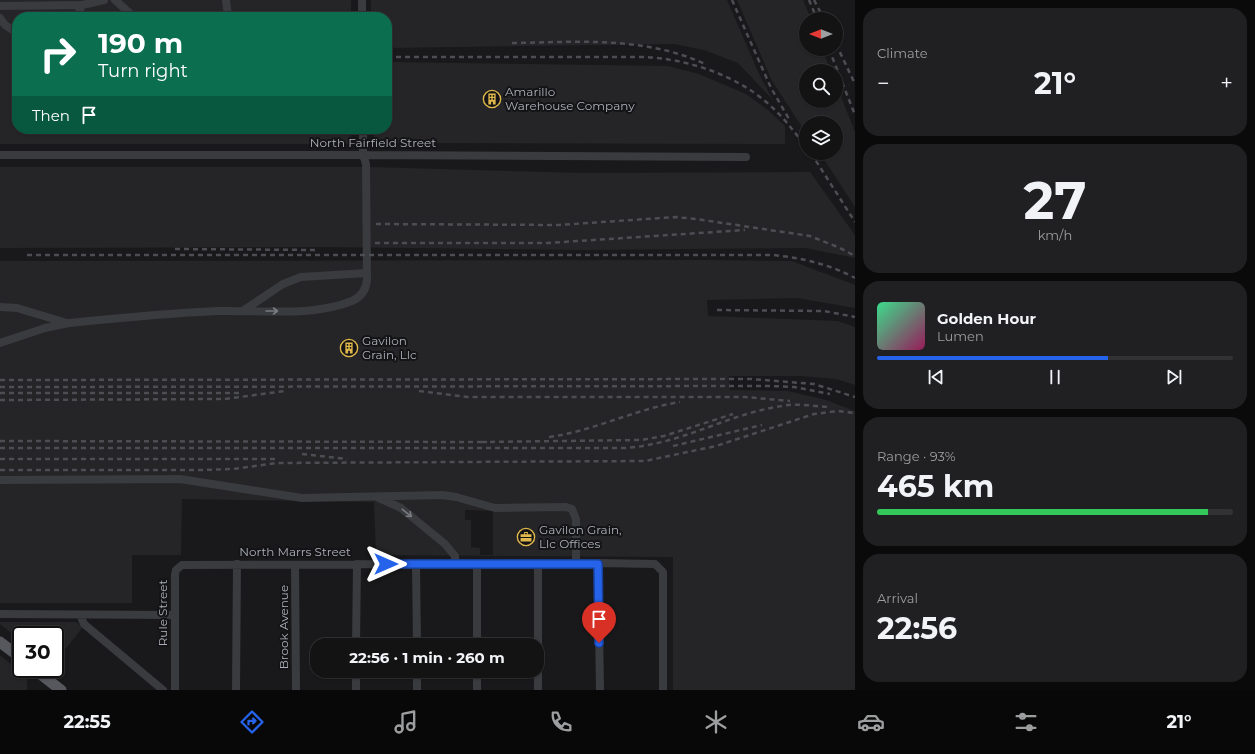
<!DOCTYPE html>
<html lang="en">
<head>
<meta charset="utf-8">
<style>
	body { margin:0; font-family:Montserrat,sans-serif; background:#202022; color:#f1f3f6; height:100vh; display:flex; flex-direction:column; font-size:15px; white-space:nowrap }
	* { box-sizing:border-box; margin:0 }
	p { font-size:13px; color:#9d9ea0 }
	.icon { flex:none; width:22px; height:22px; fill:none; stroke:currentColor; stroke-width:2; stroke-linecap:round; stroke-linejoin:round }
	.map { position:relative; flex:1; overflow:hidden }
	.sheet { display:flex; flex-direction:column; gap:8px; padding:8px; background:#0a0a0b; width:400px }
	.sheet>* { flex:none }
	.banner { position:absolute; left:12px; top:12px; width:380px; height:122px; border-radius:16px; box-shadow:0 1px 3px #0004,0 0 0 1px #323234; background:#0b6e4f; color:#fff; overflow:hidden }
	.needle { width:26px; rotate:270deg }
	.controls { position:absolute; left:799px; top:12px; display:grid; gap:8px }
	.controls a { display:grid; place-items:center; width:44px; height:44px; border-radius:50%; background:#131314; box-shadow:0 1px 3px #0004,0 0 0 1px #323234; font-size:20px }
	.speed { position:absolute; left:12px; top:626px; display:flex; gap:8px; font-size:20px; font-weight:700; text-align:center }
	.speed>* { display:grid; place-content:center; width:52px; height:52px; border-radius:50%; background:#131314; box-shadow:0 1px 3px #0004,0 0 0 1px #323234; line-height:1 }
	.speed .limit { border:2px solid #111; border-radius:6px; background:#fff; color:#111 }
	.pin { position:absolute; display:grid; place-items:center; width:34px; height:34px; color:#fff; margin:-41px -17px; border-radius:50% 50% 50% 0; rotate:-45deg; box-shadow:0 0 4px #0007 }
	.pin .icon { rotate:45deg }
	.me { position:absolute; width:44px; margin:-22px; rotate:90deg; stroke-linejoin:round; filter:drop-shadow(0 0 3px #0008) }
	.turn { display:flex; align-items:center; gap:14px; height:84px; padding:0 20px; font-size:18px }
	.turn .icon { width:52px; height:52px; stroke-width:2.5 }
	.turn b { display:block; font-size:28px; line-height:34px }
	.then { display:flex; align-items:center; height:38px; padding:0 20px; background:#0003; gap:8px; font-size:15px }
	.big { font-size:30px; font-weight:700; line-height:1.1 }
	.sheet .tile { flex:1; display:flex; flex-direction:column; justify-content:center; gap:6px; min-width:0; padding:0 14px; border-radius:16px; background:#202022 }
	.sheet .dial { align-items:center; gap:0 }
	.dial b { font-size:52px; line-height:1 }
	.song { display:flex; align-items:center; gap:12px }
	.cover { width:48px; height:48px; border-radius:6px; background:linear-gradient(135deg,hsl(150 70% 55%),hsl(330 70% 35%)) }
	.played { height:4px; border-radius:2px; background:linear-gradient(90deg,#2563eb 65%,#323234 65%) }
	.keys { display:flex; justify-content:space-around; direction:ltr }
	.heat { display:flex; justify-content:space-between; align-items:center; font-size:22px; direction:ltr }
	.charge { height:6px; border-radius:3px; background:linear-gradient(90deg,#34c759 93%,#323234 0) }
	.trip { position:absolute; left:310px; top:638px; width:234px; height:40px; border-radius:16px; background:#131314; box-shadow:0 1px 3px #0004,0 0 0 1px #323234; font-weight:700; line-height:40px; text-align:center }
	.tab-bar { display:flex; height:64px; justify-content:space-around; align-items:center; background:#080808; color:#9d9ea0 }
	.tab-bar .icon { width:28px; height:28px }
	.tab-bar .active { color:#2563eb }
	.tab-bar b { font-size:18px; color:#f1f3f6 }
	main { display:flex; flex:1; min-height:0 }
	.map>svg:first-child { display:block }
</style>
</head>
<body>
<main>
<div class="map">
<svg width="855" height="690" viewBox="0 0 855 690">
	<rect width="100%" height="100%" fill="#19191b"/>
	<!-- built -->
	<path fill="#252527" fill-rule="evenodd" d="M 0,0 L 351,0 L 351,17 L 17,17 L 17,129 L 351,129 L 351,144 L 0,144 Z
		M 371,0 L 727,0 L 759,74 L 773,100 L 738,63 L 704,50 L 674,44 L 387,48 L 387,17 L 371,17 Z
		M 737,0 L 803,0 L 811,19 L 806,19 L 806,49 L 822,49 L 831,71 L 806,71 L 806,101 L 836,101 L 836,84 L 855,132 L 855,207 L 820,153 L 836,153 L 836,123 L 806,123 L 806,133 L 772,81 Z
		M 387,62 L 668,66 L 699,74 L 746,94 L 768,110 L 785,126 L 785,144 L 374,143 L 374,129 L 387,129 Z
		M 0,167 L 371,167 L 583,173 L 810,172 L 855,235 L 855,258 L 805,248 L 584,250 L 324,247 L 0,248 Z
		M 707,260 L 792,261 L 855,285 L 855,308 L 797,298 L 707,300 L 708,316 L 837,321 L 855,327 L 855,385 L 836,379 L 801,376 L 729,376 L 730,390 L 788,391 L 826,400 L 855,411 L 855,690 L 673,690 L 673,557 L 376,555 L 374,502 L 182,499 L 181,555 L 132,555 L 132,603 L 0,603 L 0,261 ZM 465,510 L 493,511 L 493,555 L 480,555 L 480,548 L 471,547 L 471,520 L 465,520 Z
		M 0,622 L 76,622 L 83,627 L 55,662 L 55,635 L 21,635 L 21,641 L 0,624 Z
		M 0,655 L 27,678 L 27,690 L 0,690 Z"/>
	<g fill="none" stroke-linecap="round" stroke-linejoin="round">
		<!-- minor -->
		<path stroke="#3a3b3f" stroke-width="8" d="M 115,0 L 134,17
			M 226,0 L 228,17
			M 362,0 L 362,17
			M 0,6 L 82,5 L 104,0
			M 77,17 L 82,5
			M 0,18 L 5,25 L 17,33
			M 0,155 L 363,155 L 746,157
			M 0,307 L 17,308 L 67,323
			M 244,310 L 283,284 L 301,277 L 367,273
			M 0,343 L 45,328 L 69,323 C 118,318 168,313 218,311 C 260,310 313,317 352,301 C 361,297 366,290 367,280 L 366,164 L 363,155 L 363,129
			M 0,480 L 180,479 L 302,498 L 442,495 L 456,497 L 495,508 L 566,507 L 572,509 L 576,519 L 576,564
			M 379,498 L 401,508 L 445,544 L 455,556 L 455,564
			M 598,563 L 600,690
			M 416,564 L 417,645
			M 538,564 L 538,690
			M 295,565 L 296,690
			M 0,614 L 175,615
			M 80,615 L 84,624 L 163,690
			M 356,645 L 357,564
			M 477,645 L 477,565
			M 417,671 L 417,690
			M 175,690 L 175,575 L 176,570 L 182,565 L 598,563 L 655,564 L 663,572 L 663,690
			M 236,690 L 237,564
			M 356,690 L 356,671
			M 477,690 L 477,671"/>
		<!-- major -->
		<path stroke="#56585e" stroke-width="11" d="M 0,642 L 21,658
			M 34,669 L 61,690"/>
		<!-- rail -->
		<path stroke="#4d4e54" stroke-width="2.5" stroke-dasharray="5 4" stroke-linecap="butt" d="M 732,0 L 771,88 L 789,119
			M 809,0 L 817,19
			M 814,0 L 824,19
			M 512,43 C 578,42 644,36 705,64
			M 836,44 L 855,84
			M 829,49 L 855,115
			M 387,57 L 645,57 C 686,59 733,74 765,101 C 781,114 793,130 806,147
			M 811,153 L 855,222
			M 376,224 L 559,225 L 675,217 L 696,219 L 810,236 L 840,248 L 855,256
			M 375,243 L 548,243 L 745,230
			M 175,249 L 315,250
			M 27,255 L 773,255 C 802,258 829,264 855,278
			M 717,310 L 824,311 L 855,317
			M 0,380 L 751,379 L 814,384 L 855,397
			M 0,387 L 771,386 L 794,387 L 830,394
			M 419,391 L 467,397 L 745,397 L 790,401
			M 0,393 L 240,393
			M 0,400 L 225,399 L 285,391
			M 549,437 C 594,431 635,409 680,402
			M 0,441 L 487,442
			M 481,442 L 641,440 L 664,436 L 733,414
			M 673,446 L 762,425
			M 0,448 L 625,448 C 683,444 727,414 782,406 C 797,403 813,406 828,407
			M 302,454 L 347,459
			M 0,459 L 278,459
			M 0,470 L 201,470 L 233,469 L 277,463 L 645,461 L 716,446 L 814,414 L 838,411 L 855,413"/>
	</g>
	<!-- one-way arrows -->
	<defs><path id="oneway-shaft" d="M-6 0H5M1.5-3L5.5 0L1.5 3" fill="none" stroke-width="1.6" stroke-linecap="round" stroke-linejoin="round"/></defs>
	<g stroke="#797b82">
		<use href="#oneway-shaft" transform="translate(272 311)"/>
		<use href="#oneway-shaft" transform="translate(407 513) rotate(38)"/>
	</g>
	<g fill="none" stroke-linecap="round" stroke-linejoin="round">
		<defs>
			<path id="route" d="M 386,564 L 598,564 L 599,643"/>
		</defs>
		<!-- route casing -->
		<use href="#route" stroke="#184099" stroke-width="10"/>
		<!-- route -->
		<use href="#route" stroke="#2563eb" stroke-width="7"/>
	</g>
	<!-- icons -->
	<defs>
		<symbol id="building-ring" viewBox="-11 -11 22 22"><circle r="9.5" fill="#141416" stroke="#e0b84b" stroke-width="1.5"/><path d="M-4-6H4V6H1V3H-1V6H-4ZM-2.5-4.3h1.7v1.8h-1.7ZM.8-4.3h1.7v1.8H.8ZM-2.5-1h1.7V.8h-1.7ZM.8-1h1.7V.8H.8Z" fill="#e0b84b"/></symbol>
		<symbol id="office-ring" viewBox="-11 -11 22 22"><circle r="9.5" fill="#141416" stroke="#e0b84b" stroke-width="1.5"/><path d="M-6-3h4V-5.5h4V-3h4V5H-6ZM-1-4.5V-3h2v-1.5ZM-6 0V1H6V0Z" fill="#e0b84b"/></symbol>
	</defs>
	<g fill-rule="evenodd">
		<use href="#building-ring" x="482" y="89" width="20" height="20"/>
		<use href="#building-ring" x="339" y="338" width="20" height="20"/>
		<use href="#office-ring" x="516" y="527" width="20" height="20"/>
	</g>
	<g text-anchor="middle" stroke-width="4" stroke-linejoin="round" paint-order="stroke">
		<!-- poi labels -->
		<g font-size="12" fill="#acafb9" stroke="#141416" text-anchor="start">
			<text x="505" y="96">Amarillo<tspan x="505" dy="14">Warehouse Company</tspan></text>
			<text x="362" y="345">Gavilon<tspan x="362" dy="14">Grain, Llc</tspan></text>
			<text x="539" y="534">Gavilon Grain,<tspan x="539" dy="14">Llc Offices</tspan></text>
		</g>
		<!-- street labels -->
		<g font-size="12" fill="#acafb9" stroke="#141416">
			<text x="373" y="147">North Fairfield Street</text>
			<text x="295" y="556">North Marrs Street</text>
			<text transform="translate(163 613) rotate(-90)" y="4">Rule Street</text>
			<text transform="translate(284 627) rotate(-90)" y="4">Brook Avenue</text>
		</g>
	</g>
</svg>
<div class="controls">
<a><svg class="needle" viewBox="-14 -14 28 28"><path d="M0-13l5 13h-10z" fill="#e53935"/><path d="M0 13l5-13h-10z" fill="#9d9ea0"/></svg></a>
<a><svg class="icon" aria-label="search" viewBox="0 0 24 24"><circle cx="10" cy="10" r="6"/><path d="M15 15l6 6"/></svg></a>
<a><svg class="icon" aria-label="layers" viewBox="0 0 24 24"><path d="M12 4l9 5-9 5-9-5zM3 14l9 5 9-5"/></svg></a>
</div>
<div class="speed"><div class="limit">30</div></div>
<div class="pin" style="left:599px;top:643px;background:#d93025"><svg class="icon" aria-label="arrive" viewBox="0 0 24 24"><path d="M6 21V4h12l-3 4 3 4H6"/></svg></div>
<svg class="me" style="left:386px;top:564px" viewBox="-20 -20 40 40"><path d="M0-17L14 15 0 8-14 15z" fill="#2563eb" stroke="#fff" stroke-width="4"/></svg>
<div class="trip">22:56 · 1 min · 260 m</div>
<div class="banner">
<div class="turn"><svg class="icon" aria-label="right" viewBox="0 0 24 24"><path d="M7 20v-9h11M14 6l5 5-5 5"/></svg><div><b>190 m</b>Turn right</div></div>
<div class="then">Then<svg class="icon" aria-label="arrive" viewBox="0 0 24 24"><path d="M6 21V4h12l-3 4 3 4H6"/></svg></div>
</div>
</div>
<section class="sheet">
<div class="tile"><p>Climate</p>
<div class="heat"><a>−</a><b class="big">21°</b><a>+</a></div>
</div>
<div class="tile dial"><b>27</b><p>km/h</p></div>
<div class="tile">
<div class="song"><i class="cover"></i><div><b>Golden Hour</b><p>Lumen</p></div></div>
<div class="played"></div>
<div class="keys"><svg class="icon" aria-label="previous" viewBox="0 0 24 24"><path d="M18 5L8 12l10 7zM5 5v14"/></svg><svg class="icon" aria-label="pause" viewBox="0 0 24 24"><path d="M8 5v14M16 5v14"/></svg><svg class="icon" aria-label="next" viewBox="0 0 24 24"><path d="M6 5l10 7-10 7zM19 5v14"/></svg></div>
</div>
<div class="tile"><p>Range · 93%</p><b class="big">465 km</b><div class="charge"></div></div>
<div class="tile"><p>Arrival</p><b class="big">22:56</b></div>
</section>
</main>
<nav class="tab-bar">
<b>22:55</b>
<svg class="icon active" aria-label="directions" viewBox="0 0 24 24"><path d="M12 3l9 9-9 9-9-9zM9 14v-3h6M13 9l2 2-2 2"/></svg>
<svg class="icon" aria-label="music" viewBox="0 0 24 24"><path d="M9 18V5l10-2v13"/><circle cx="6" cy="18" r="3"/><circle cx="16" cy="16" r="3"/></svg>
<svg class="icon" aria-label="phone" viewBox="0 0 24 24"><path d="M5 4h4l2 5-3 2q2 4 5 5l2-3 5 2v4C11 20 4 13 5 4z"/></svg>
<svg class="icon" aria-label="climate" viewBox="0 0 24 24"><path d="M12 3v18M4 7l16 10M4 17L20 7"/></svg>
<svg class="icon" aria-label="car" viewBox="0 0 24 24"><path d="M5 17H2v-5l4-1 3-4h7l3 4 3 1v5h-3M9 17h6M6 11h13"/><circle cx="7" cy="17" r="2"/><circle cx="17" cy="17" r="2"/></svg>
<svg class="icon" aria-label="filters" viewBox="0 0 24 24"><path d="M4 7h16M4 17h16"/><circle cx="9" cy="7" r="2"/><circle cx="15" cy="17" r="2"/></svg>
<b>21°</b>
</nav>
</body>
</html>
